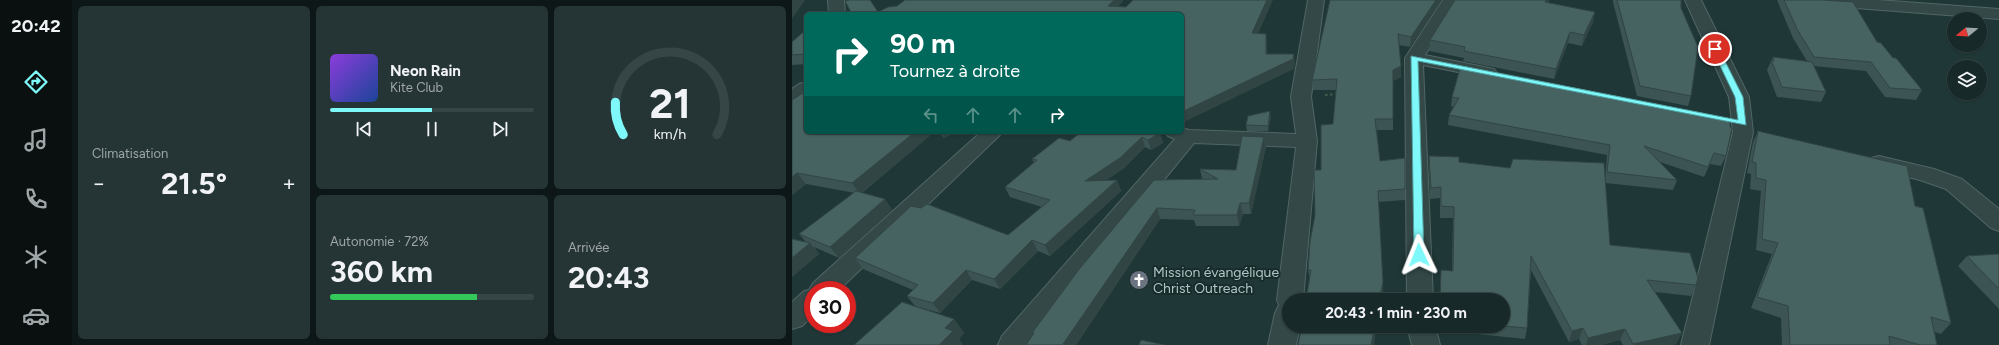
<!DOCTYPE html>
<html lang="fr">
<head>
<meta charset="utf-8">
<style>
	body { margin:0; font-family:Figtree,sans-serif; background:#253535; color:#f1f3f6; height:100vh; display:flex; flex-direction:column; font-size:15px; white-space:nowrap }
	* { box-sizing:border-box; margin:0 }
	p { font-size:13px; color:#9fa6a8 }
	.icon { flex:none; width:22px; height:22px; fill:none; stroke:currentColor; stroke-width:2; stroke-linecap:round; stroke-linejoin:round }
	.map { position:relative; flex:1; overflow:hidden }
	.drawer { display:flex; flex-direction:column; gap:6px; padding:6px; background:#0d1717; width:720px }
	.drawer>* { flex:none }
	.banner { position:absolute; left:12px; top:12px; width:380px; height:122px; border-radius:6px; box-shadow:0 1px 3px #0004,0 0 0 1px #364546; background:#00695c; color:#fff; overflow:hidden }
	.needle { width:26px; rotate:252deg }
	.fabs { position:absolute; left:1155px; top:12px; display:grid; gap:8px }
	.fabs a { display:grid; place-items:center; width:40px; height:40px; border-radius:50%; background:#182929; box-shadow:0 1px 3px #0004,0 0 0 1px #364546; font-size:20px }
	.speed { position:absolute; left:12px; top:281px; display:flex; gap:8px; font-size:20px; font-weight:700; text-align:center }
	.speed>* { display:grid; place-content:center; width:52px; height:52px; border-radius:50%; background:#182929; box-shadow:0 1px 3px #0004,0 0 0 1px #364546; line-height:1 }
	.speed .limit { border:6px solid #d22; background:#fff; color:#111 }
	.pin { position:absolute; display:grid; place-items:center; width:34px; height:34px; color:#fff; margin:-17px; border:2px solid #fff; border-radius:50%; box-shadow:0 1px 4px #0007 }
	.me { position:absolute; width:44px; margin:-22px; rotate:358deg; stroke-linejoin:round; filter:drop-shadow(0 0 3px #0008) }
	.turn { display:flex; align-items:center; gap:14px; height:84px; padding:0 20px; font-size:18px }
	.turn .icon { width:52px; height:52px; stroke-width:2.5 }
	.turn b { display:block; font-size:28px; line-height:34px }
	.lanes { display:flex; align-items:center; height:38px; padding:0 20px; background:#0003; justify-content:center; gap:20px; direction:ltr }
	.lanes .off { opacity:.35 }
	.big { font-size:30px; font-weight:700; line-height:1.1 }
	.drawer .card { flex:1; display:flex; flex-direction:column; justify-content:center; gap:6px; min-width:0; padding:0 14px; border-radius:6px; background:#253535 }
	.drawer .dial { align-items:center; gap:0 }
	.dial svg { height:104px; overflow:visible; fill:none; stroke:#364546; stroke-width:7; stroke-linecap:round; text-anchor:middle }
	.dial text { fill:#f1f3f6; stroke:none }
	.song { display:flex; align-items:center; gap:12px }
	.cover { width:48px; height:48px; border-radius:6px; background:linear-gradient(135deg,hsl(270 70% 55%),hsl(220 70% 35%)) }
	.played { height:4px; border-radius:2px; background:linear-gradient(90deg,#7ef8f9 50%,#364546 50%) }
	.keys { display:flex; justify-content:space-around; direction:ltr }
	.heat { display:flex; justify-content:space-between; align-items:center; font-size:22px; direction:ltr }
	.charge { height:6px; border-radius:3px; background:linear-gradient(90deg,#34c759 72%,#364546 0) }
	.drawer .tiles { flex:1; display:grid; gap:6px; grid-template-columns:repeat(3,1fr) }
	.card:first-child { grid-row:span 2 }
	.trip { position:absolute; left:490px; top:293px; width:228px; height:40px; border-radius:20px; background:#182929; box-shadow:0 1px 3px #0004,0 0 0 1px #364546; font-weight:700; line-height:40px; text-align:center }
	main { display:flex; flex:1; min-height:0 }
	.menu { display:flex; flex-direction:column; width:72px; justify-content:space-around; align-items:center; background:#0a1010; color:#9fa6a8 }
	.menu .icon { width:28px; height:28px }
	.menu .on { color:#7ef8f9 }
	.menu b { font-size:18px; color:#f1f3f6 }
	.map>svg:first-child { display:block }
</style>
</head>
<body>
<main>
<nav class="menu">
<b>20:42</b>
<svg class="icon on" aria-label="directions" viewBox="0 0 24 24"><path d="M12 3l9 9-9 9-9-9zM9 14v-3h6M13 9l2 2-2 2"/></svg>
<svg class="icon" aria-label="music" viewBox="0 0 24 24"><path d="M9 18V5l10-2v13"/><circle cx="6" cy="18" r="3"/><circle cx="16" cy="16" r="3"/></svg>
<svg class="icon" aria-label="phone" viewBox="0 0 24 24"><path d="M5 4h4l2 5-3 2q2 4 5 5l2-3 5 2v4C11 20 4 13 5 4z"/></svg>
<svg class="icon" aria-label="climate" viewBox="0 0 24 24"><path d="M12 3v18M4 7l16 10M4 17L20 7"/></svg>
<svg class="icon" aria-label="car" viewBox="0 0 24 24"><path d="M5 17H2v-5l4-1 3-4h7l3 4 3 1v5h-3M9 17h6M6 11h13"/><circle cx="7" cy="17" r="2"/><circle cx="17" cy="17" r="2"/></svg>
</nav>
<section class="drawer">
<div class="tiles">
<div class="card"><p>Climatisation</p>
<div class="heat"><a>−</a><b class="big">21.5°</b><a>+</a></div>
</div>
<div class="card">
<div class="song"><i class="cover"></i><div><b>Neon Rain</b><p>Kite Club</p></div></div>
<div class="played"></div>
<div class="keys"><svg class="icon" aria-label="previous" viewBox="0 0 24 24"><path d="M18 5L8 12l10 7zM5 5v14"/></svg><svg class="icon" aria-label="pause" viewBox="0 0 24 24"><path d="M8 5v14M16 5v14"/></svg><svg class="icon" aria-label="next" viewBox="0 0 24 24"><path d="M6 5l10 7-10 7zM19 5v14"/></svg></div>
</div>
<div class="card dial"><svg viewBox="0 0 100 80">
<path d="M14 69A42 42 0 1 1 86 69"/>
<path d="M14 69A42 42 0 0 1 8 44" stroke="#7ef8f9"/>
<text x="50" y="56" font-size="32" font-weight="700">21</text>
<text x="50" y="72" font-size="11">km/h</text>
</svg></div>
<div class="card"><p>Autonomie · 72%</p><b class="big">360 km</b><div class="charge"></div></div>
<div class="card"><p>Arrivée</p><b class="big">20:43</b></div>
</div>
</section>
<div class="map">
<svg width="1207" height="345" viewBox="0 0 1207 345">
	<rect width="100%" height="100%" fill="#203737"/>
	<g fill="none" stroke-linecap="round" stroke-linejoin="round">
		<defs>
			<path id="minor" d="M 36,0 L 52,0 L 53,14 L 37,14 Z
				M 516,0 L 532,0 L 519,97 L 525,141 L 511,300 L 497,300 L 497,326 L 508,326 L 504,345 L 476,345 L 483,313 L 487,305 L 485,300 L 504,147 L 402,143 L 237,345 L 206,345 L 210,336 L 383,139 L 376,136 L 373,132 L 390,132 L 390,128 L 397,130 L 504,134 L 499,97 Z
				M 651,0 L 667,0 L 633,55 L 702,69 L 705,73 L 702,77 L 696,78 L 631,65 L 641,300 L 615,300 L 613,58 Z
				M 893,0 L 909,0 L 957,97 L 961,132 L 917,345 L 889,345 L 941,132 L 937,97 Z
				M 1017,0 L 1086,0 L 1207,9 L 1207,19 L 1025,5 L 1020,3 Z
				M 14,82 L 14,97 L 7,102 L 0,104 L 0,89 L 7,84 Z
				M 189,132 L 211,132 L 47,290 L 21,290 L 21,315 L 10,326 L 0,329 L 0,302 L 12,291 L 17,290 L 21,283 Z
				M 1087,156 L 1142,169 L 1170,179 L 1207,209 L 1207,231 L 1199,228 L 1154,189 L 1128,180 L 1079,168 L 1076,163 L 1079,158 Z
				M 615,326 L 643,326 L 648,345 L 620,345 Z"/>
		</defs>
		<!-- minor casing -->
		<use href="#minor" stroke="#516666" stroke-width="2"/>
		<!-- path -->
		<path stroke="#465d52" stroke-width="2" stroke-dasharray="2.5 2.5" stroke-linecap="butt" d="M 533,95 L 546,94"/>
		<!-- minor -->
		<use href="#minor" fill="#334847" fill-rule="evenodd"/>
	</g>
	<!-- wall -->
	<path fill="#3c5453" d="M 650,0 L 618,47 L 607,45 L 609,77 L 601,81 L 601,130 L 585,130 L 588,161 L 613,158 L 613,200 L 586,202 L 591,282 L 591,293 L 590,300 L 514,300 L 518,279 L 516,270 L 529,170 L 541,124 L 544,90 L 521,90 L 520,80 Z
		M 663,0 L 757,0 L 756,3 L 801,22 L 790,46 L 776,43 L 762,79 L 671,61 L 672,58 L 637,51 L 638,40 Z
		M 821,0 L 889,0 L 889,8 L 899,96 L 896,106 L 845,96 L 821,2 Z
		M 985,0 L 1031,0 L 1085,42 L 1101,58 L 1130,90 L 1124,100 L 1093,97 L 1074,71 L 1022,66 L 1034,92 L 1029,102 L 985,97 L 975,70 L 981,57 L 1015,61 L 1001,38 Z
		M 14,33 L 14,64 L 0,65 L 0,42 Z
		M 669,65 L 934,156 L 929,166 L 918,164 L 912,177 L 868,162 L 885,180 L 881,190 L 813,183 L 818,245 L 904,285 L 899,296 L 863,292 L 890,333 L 884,344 L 880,345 L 831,345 L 828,340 L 809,345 L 790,345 L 787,339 L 777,342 L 739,270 L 735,328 L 733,339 L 646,330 L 646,326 L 711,326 L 660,271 L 661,218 L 648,218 L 648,198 L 638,199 L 637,167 L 637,156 L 667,162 L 718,168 L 813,178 L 815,155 L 656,125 L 657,115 L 662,107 L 659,106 L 660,97 Z
		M 0,100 L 14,132 L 142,132 L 70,193 L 93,199 L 100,210 L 47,258 L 22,247 L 27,254 L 0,277 L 0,239 L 14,242 L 7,234 L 63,193 L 14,184 L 0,195 Z
		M 479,117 L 476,131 L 455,131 L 454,125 Z
		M 966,131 L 1123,206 L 1159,323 L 1149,334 L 1143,332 L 1145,345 L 990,345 L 989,318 L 959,308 L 980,254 L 964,250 L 969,191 L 958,189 L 959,174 L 955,173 L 961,142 Z
		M 146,132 L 165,132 L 152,138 Z
		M 368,134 L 371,143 L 359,150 L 353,147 L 332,168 L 313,181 L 325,180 L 329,191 L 258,256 L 246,251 L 208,289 L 180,280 L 148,313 L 126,307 L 162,319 L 172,333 L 167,339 L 171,345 L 123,306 L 115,296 L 121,290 L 71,269 L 63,258 L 216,235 L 250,207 L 218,197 L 213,187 L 242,163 L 240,159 L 278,141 Z
		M 472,137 L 474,147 L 459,214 L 451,214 L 447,226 L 404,226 L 402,220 L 368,219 L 284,345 L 234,345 L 241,334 L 240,333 L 362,180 L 410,179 L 408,169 L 444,170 Z
		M 1207,254 L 1207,309 L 1166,266 L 1175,256 Z"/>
	<!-- shaded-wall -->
	<path fill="#314544" d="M 1,0 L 13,0 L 0,19 L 0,1 Z
		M 322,0 L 331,0 L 331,1 L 320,14 L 316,6 Z
		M 475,0 L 481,0 L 462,43 L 460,33 Z
		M 644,0 L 650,0 L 618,47 L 619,37 Z
		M 754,0 L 757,0 L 751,12 L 753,2 Z
		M 803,12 L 801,22 L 790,46 L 792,35 Z
		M 778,32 L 776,43 L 762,79 L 764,69 Z
		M 474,34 L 475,43 L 476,64 L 474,54 Z
		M 502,54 L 503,64 L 502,69 L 390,123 L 390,112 Z
		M 609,66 L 609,77 L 601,81 L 601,70 Z
		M 478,111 L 479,117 L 476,131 L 476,126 Z
		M 123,132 L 142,132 L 68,194 L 60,183 Z
		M 149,132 L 165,132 L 152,138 Z
		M 367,132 L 372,132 L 368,134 L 371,143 L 359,150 L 356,140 Z
		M 350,137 L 353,147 L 332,168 L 297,191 L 293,181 Z
		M 472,137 L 474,147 L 459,214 L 457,203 Z
		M 5,173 L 14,184 L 0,195 L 0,177 Z
		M 325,180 L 329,191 L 258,256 L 253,245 Z
		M 93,199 L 100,210 L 47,258 L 38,247 Z
		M 448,203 L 451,214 L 447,226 L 445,215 Z
		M 365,208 L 368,219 L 284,345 L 272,345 L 271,344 Z
		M 240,240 L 246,251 L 208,289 L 202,279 Z
		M 18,243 L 27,254 L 0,277 L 0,258 Z
		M 174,270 L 180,280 L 148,313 L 141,303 Z
		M 591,282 L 591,293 L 590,300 L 587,300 Z
		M 162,319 L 172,333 L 167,339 L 171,345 L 147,345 L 153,328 Z
		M 583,326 L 585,326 L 582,345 L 579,345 Z
		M 791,328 L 787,339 L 777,342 L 780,331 Z
		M 833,329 L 828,340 L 809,345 L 794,345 L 796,338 Z
		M 890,333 L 884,344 L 880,345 L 841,345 L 841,344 Z"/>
	<!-- building -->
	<path fill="#466261" stroke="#314544" d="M 57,0 L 78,0 L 86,12 L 96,7 L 105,6 L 113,0 L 322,0 L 316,6 L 334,7 L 341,0 L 475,0 L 460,33 L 474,34 L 474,54 L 502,54 L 501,59 L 390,112 L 390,14 L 60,14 L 53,1 Z
		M 538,0 L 644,0 L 619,37 L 606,34 L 609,66 L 601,70 L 601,119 L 583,119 L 588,161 L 613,158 L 613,189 L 586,191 L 591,282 L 587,300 L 514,300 L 519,270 L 516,270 L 518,242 L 523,215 L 522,170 L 529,170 L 529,125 L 541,124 L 545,79 L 520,80 Z
		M 663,0 L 754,0 L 753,2 L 803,12 L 792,35 L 778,32 L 764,69 L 672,51 L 673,47 L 638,40 Z
		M 825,0 L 889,0 L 889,8 L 906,47 L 899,96 L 848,86 Z
		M 992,0 L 1031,0 L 1061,2 L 1085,42 L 1089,43 L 1101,58 L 1104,58 L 1130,90 L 1098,88 L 1079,62 L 1022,57 L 1005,29 Z
		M 10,33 L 14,33 L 14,54 L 0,55 L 0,42 Z
		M 981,57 L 1020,62 L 1034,92 L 990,87 L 979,60 L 982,61 Z
		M 669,65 L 938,119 L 938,127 L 940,128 L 934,156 L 922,153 L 916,167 L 852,146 L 885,180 L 815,172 L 818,145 L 657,115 L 667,98 L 660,97 Z
		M 14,91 L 14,132 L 123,132 L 60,183 L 5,173 L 0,177 L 0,100 Z
		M 478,111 L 476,126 L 454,125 L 456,116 Z
		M 966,131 L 1115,166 L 1123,206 L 1131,208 L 1159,323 L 1139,317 L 1145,345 L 1128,345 L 1097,336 L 1098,345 L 998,345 L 996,306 L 965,297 L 986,243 L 970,239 L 974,180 L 964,178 L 964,163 L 960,162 Z
		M 289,132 L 367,132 L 368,133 L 356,140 L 350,137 L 328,158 L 293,181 L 325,180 L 253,245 L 240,240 L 202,279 L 174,270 L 141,303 L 115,296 L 126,285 L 63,258 L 119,206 L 129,208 L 135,204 L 216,235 L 258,200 L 213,187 L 245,160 L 240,159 L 267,138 L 278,141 Z
		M 450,136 L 472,137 L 457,203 L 448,203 L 445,215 L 401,215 L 403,210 L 365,208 L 271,344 L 276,345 L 234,345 L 242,333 L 240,333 L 288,268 L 362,180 L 426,179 L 408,169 L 444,170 Z
		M 637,156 L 667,157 L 667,162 L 718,168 L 721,159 L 812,163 L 818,245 L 898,253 L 906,278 L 904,285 L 855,280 L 890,333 L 841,344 L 833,329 L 796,338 L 791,328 L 780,331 L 739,256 L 735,328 L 711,326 L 711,300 L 648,300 L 649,270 L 661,271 L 662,207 L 649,206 L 649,187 L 639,188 Z
		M 64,191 L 93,199 L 38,247 L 7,234 Z
		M 0,239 L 18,243 L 0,258 Z
		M 1207,254 L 1207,289 L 1175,256 Z
		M 110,302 L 162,319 L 153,328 L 161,331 L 147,345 L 62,345 Z
		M 510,326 L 583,326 L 579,345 L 506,345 Z
		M 349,340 L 373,345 L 347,345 Z"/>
	<!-- route -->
	<path fill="#7ef8f9" stroke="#52a1a2" d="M 923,47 L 927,49 L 951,97 L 954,125 L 626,61 L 632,255 L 631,257 L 623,257 L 622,255 L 619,56 L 946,120 L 943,97 L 920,49 Z"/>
	<!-- icons -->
	<defs>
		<symbol id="church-disc" viewBox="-11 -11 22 22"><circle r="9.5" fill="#6b7280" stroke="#192c2c"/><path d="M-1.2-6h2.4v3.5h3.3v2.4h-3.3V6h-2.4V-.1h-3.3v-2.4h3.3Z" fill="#fff"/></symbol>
	</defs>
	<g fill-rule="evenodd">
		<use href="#church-disc" x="336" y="269" width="22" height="22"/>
	</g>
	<g text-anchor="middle" stroke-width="4" stroke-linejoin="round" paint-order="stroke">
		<!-- poi labels -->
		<g font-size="14" fill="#adc5c5" stroke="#192c2c" text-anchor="start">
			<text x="361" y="277">Mission évangélique<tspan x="361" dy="16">Christ Outreach</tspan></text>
		</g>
	</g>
</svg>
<div class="fabs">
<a><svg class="needle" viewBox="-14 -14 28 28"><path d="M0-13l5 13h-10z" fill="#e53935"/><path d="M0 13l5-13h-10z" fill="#9fa6a8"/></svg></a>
<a><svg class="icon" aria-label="layers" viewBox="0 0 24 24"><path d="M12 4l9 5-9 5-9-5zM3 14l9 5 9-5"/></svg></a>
</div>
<div class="speed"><div class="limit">30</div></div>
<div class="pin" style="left:923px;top:49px;background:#d93025"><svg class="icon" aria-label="arrive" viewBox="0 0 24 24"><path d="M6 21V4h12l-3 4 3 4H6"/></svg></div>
<svg class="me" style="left:627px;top:255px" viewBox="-20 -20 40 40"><path d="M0-17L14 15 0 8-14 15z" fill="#7ef8f9" stroke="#fff" stroke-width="4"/></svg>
<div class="trip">20:43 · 1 min · 230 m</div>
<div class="banner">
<div class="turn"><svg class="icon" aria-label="right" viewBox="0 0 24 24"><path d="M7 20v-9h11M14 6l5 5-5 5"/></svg><div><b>90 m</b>Tournez à droite</div></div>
<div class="lanes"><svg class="icon off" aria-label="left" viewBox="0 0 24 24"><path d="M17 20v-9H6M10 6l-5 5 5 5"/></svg><svg class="icon off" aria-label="ahead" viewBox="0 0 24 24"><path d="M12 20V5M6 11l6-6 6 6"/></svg><svg class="icon off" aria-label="ahead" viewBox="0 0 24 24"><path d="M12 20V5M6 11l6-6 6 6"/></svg><svg class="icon" aria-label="right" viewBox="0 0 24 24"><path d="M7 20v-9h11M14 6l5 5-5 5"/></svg></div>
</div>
</div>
</main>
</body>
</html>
